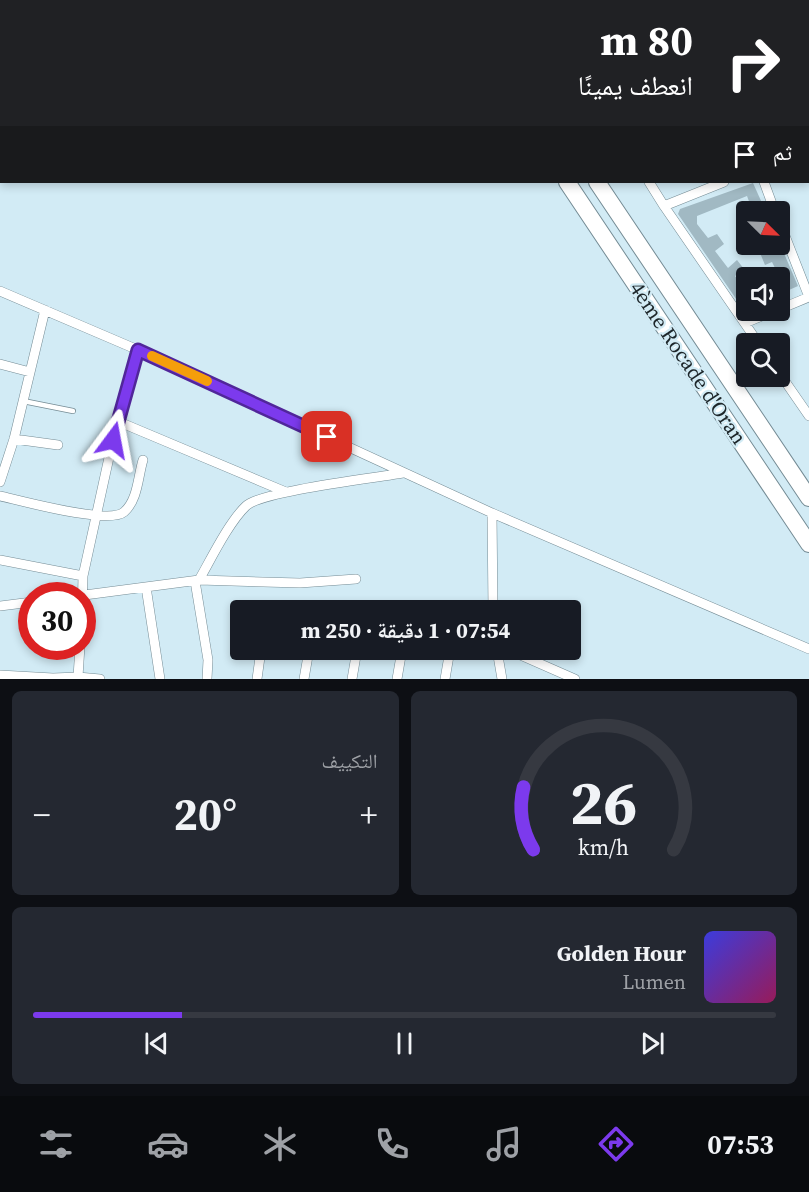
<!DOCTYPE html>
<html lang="ar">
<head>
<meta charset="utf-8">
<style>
	body { margin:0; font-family:"Source Serif 4","Noto Naskh Arabic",serif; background:#242831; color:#f1f3f6; direction:rtl; height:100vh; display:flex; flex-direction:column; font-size:22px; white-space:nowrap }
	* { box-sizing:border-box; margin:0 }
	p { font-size:20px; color:#9ea1a6 }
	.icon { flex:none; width:33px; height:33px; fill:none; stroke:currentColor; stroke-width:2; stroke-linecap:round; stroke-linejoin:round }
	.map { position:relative; height:679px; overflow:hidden; direction:ltr }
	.sheet { display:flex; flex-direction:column; gap:12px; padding:12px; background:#0d0f14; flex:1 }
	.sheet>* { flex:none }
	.hud { position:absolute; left:0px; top:0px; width:810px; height:183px; box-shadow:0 3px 9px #0003; direction:rtl; background:#202124; color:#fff; overflow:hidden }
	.needle { width:39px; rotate:114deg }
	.fabs { position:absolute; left:736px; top:201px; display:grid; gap:12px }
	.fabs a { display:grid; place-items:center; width:54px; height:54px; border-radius:6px; background:#171b24; box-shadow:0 3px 9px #0003; font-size:30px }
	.speed { position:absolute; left:18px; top:582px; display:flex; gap:12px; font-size:30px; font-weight:700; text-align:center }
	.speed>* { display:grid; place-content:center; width:78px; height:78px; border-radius:50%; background:#171b24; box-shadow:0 3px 9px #0003; line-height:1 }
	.speed .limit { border:9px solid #d22; background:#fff; color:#111 }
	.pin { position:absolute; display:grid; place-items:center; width:51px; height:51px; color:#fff; margin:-26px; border-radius:12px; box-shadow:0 3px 9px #0006 }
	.me { position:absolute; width:66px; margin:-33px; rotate:13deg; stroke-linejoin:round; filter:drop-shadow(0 0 4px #0008) }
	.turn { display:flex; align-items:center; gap:21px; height:126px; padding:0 18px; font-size:27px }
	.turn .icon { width:78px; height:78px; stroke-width:2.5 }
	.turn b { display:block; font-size:42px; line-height:51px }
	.then { display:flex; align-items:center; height:57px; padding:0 18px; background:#0003; gap:12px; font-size:22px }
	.big { font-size:45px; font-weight:700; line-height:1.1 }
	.sheet .widget { flex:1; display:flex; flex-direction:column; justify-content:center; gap:9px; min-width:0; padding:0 21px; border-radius:9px; background:#242831 }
	.sheet .dial { align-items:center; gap:0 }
	.dial svg { height:156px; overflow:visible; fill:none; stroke:#363941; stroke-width:7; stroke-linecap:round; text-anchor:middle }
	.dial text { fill:#f1f3f6; stroke:none }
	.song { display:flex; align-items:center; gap:18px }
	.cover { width:72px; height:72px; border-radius:9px; background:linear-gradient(135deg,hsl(240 70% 55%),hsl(330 70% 35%)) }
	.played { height:6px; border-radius:3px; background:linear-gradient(90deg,#7c3aed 20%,#363941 20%) }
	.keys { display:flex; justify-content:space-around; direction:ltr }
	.heat { display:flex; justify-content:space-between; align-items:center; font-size:33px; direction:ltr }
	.sheet .tiles { flex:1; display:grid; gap:12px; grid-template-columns:1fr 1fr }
	.widget:last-child { grid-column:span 2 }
	.trip { position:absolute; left:230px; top:600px; width:351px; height:60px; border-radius:6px; background:#171b24; box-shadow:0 3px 9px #0003; font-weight:700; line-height:60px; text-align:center; direction:rtl }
	.dock { display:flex; height:96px; justify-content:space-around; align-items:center; background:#090b0e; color:#9ea1a6 }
	.dock .icon { width:42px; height:42px }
	.dock .on { color:#7c3aed }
	.dock b { font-size:27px; color:#f1f3f6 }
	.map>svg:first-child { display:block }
</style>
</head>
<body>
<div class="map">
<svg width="809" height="679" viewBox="0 0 809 679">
	<rect width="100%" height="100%" fill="#d2ebf5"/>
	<!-- building -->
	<path fill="#a1b9c3" d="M 753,183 L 766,212 L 753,212 L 747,196 L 697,216 L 697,224 L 708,238 L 717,234 L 724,244 L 715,251 L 728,268 L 737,260 L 744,269 L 735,276 L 747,292 L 747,308 L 743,309 L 678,214 L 680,209 Z
		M 765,244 L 780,244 L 798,286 L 780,294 L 780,278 L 772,262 L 765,265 L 760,253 L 767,249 Z"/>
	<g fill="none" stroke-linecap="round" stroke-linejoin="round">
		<defs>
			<path id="lane" d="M 23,401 L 73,411"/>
			<path id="street" d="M 550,0 L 551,2
				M 769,0 L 775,2
				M 592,2 L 592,0
				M 623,2 L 623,0
				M 808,11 L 809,12
				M 808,58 L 809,58
				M 808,84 L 809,85
				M 808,147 L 809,147
				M 649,182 L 664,206 L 759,344
				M 764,182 L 775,212
				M 664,206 L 724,182
				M 780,223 L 809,297
				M 0,291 L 138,350 L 492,513 L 809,649
				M 780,309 L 809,297
				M 745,323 L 776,310
				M 0,364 L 30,372
				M 780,374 L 809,416
				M 117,421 L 286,492
				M 14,439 L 58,445
				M 0,482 L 14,439 L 45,310
				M 0,496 C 22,501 109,525 124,512 C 138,500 138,476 143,460
				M 492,513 L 493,610
				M 0,560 L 83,576
				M 199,580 L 300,583 L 356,579
				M 195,581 L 208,660 L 207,679
				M 146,587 L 160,679
				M 77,596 L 199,580 C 211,559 229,522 246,506 C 262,491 375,478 403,473
				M 0,606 L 32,602
				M 82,615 L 83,576 L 117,421 L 138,350
				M 497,650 L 502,679
				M 509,650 L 575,679
				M 0,675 L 53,678 L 78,677 L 100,679
				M 78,677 L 80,646
				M 257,679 L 261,650
				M 304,679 L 309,650
				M 352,679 L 357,650
				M 397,679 L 402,650
				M 445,679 L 450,650"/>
			<path id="highway" d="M 428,0 L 429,2
				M 444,0 L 445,2
				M 475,0 L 476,2
				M 492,0 L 493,2
				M 567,182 L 809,544
				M 597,182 L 809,498"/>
		</defs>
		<!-- lane casing -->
		<use href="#lane" stroke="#758c95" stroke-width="6"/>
		<!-- street casing -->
		<use href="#street" stroke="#758c95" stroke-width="10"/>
		<!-- highway casing -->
		<use href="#highway" stroke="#758c95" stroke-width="18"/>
		<!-- lane -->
		<use href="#lane" stroke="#fff" stroke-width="4.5"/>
		<!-- street -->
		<use href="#street" stroke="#fff" stroke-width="9"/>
		<!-- highway -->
		<use href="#highway" stroke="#fff" stroke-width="16"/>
	</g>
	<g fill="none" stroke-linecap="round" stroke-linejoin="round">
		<defs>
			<path id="route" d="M 113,440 L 138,350 L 327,437"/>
		</defs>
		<!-- route casing -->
		<use href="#route" stroke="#51269a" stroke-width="15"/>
		<!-- route -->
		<use href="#route" stroke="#7c3aed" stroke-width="10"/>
		<!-- slow -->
		<path stroke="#f59e0b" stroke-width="10" d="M 152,356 L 207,381"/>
	</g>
	<g text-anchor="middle" stroke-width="4.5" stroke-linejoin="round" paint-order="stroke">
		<!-- street labels -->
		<g font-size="21" fill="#1d262a" stroke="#d2ebf5">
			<text transform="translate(688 363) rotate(56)" y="7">4ème Rocade d'Oran</text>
		</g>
	</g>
</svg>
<div class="fabs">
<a><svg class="needle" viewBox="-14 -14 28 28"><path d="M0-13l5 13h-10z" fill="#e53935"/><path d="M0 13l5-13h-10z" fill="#9ea1a6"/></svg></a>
<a><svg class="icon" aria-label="sound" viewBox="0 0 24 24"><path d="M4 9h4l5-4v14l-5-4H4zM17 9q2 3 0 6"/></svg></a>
<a><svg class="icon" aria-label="search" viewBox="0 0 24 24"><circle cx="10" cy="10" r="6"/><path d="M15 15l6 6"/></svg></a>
</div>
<div class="speed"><div class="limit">30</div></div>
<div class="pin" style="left:327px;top:437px;background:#d93025"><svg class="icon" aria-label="arrive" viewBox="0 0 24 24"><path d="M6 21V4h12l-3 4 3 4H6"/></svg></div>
<svg class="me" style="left:113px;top:440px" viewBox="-20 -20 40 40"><path d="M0-17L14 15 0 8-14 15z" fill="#7c3aed" stroke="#fff" stroke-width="4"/></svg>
<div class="trip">07:54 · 1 دقيقة · 250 m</div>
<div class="hud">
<div class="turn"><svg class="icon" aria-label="right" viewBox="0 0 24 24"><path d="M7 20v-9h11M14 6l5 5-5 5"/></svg><div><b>80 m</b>انعطف يمينًا</div></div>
<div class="then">ثم<svg class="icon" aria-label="arrive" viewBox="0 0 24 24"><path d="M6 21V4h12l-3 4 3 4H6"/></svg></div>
</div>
</div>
<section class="sheet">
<div class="tiles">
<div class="widget dial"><svg viewBox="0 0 100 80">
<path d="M14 69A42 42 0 1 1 86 69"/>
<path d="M14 69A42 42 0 0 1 9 37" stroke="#7c3aed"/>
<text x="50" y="56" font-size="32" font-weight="700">26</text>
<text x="50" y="72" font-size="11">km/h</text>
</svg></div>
<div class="widget"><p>التكييف</p>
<div class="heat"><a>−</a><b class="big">20°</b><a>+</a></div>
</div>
<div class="widget">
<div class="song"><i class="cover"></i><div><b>Golden Hour</b><p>Lumen</p></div></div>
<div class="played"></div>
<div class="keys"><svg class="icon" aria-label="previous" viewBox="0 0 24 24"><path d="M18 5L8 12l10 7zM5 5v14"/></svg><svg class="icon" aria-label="pause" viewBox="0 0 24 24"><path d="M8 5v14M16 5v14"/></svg><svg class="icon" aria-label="next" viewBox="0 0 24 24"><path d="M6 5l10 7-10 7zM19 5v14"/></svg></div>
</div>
</div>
</section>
<nav class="dock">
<b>07:53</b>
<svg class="icon on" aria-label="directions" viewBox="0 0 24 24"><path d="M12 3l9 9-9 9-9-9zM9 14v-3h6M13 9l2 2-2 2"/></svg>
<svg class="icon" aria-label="music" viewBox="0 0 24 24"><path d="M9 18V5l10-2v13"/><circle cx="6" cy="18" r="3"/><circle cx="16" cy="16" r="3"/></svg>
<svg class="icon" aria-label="phone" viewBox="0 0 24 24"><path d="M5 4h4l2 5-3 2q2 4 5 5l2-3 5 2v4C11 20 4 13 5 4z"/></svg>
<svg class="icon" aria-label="climate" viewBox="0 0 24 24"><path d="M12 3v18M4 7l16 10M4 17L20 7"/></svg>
<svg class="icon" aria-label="car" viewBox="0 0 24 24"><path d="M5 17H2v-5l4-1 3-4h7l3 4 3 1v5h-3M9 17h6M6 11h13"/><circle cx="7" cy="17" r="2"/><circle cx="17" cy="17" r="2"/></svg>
<svg class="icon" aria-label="filters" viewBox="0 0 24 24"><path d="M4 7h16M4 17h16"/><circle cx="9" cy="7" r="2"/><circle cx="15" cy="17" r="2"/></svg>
</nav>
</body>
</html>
